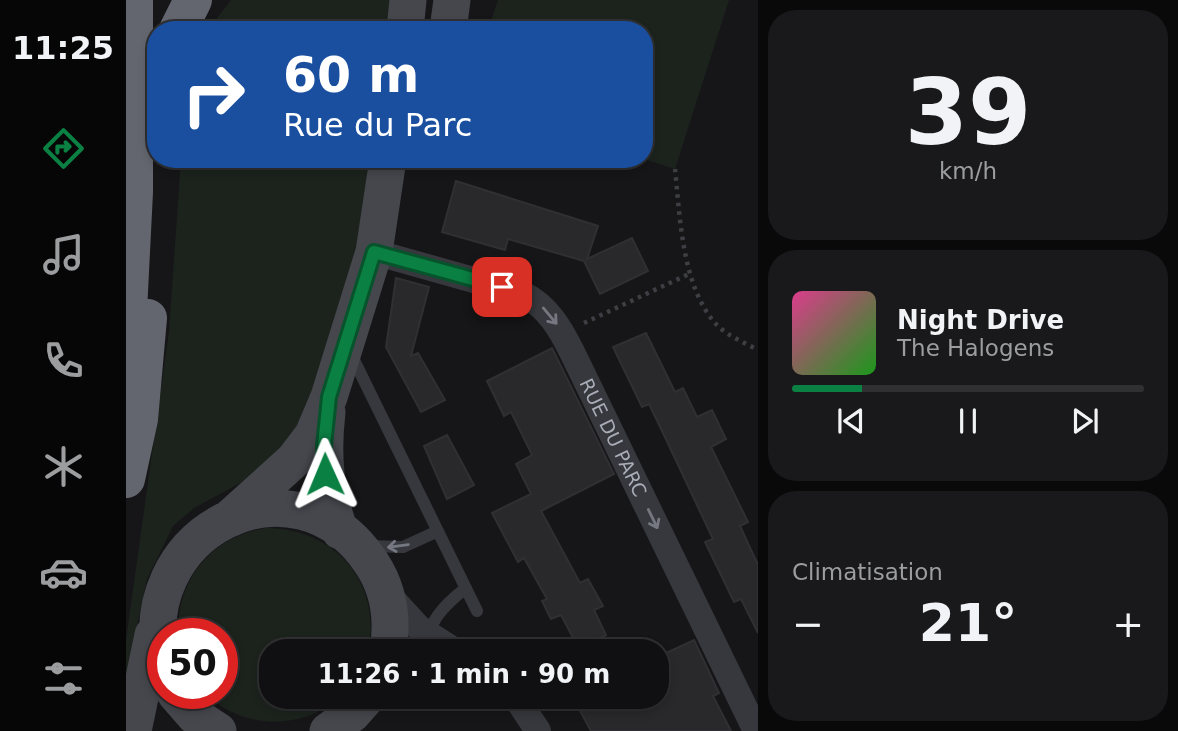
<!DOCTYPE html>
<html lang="fr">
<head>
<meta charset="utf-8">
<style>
	body { margin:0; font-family:"DejaVu Sans",sans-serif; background:#19191b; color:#f1f3f6; height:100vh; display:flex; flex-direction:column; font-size:26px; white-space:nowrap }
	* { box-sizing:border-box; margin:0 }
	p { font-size:23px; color:#9c9d9f }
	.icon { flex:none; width:38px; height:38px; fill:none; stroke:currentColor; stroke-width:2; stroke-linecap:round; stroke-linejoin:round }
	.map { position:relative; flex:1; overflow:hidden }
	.panel { display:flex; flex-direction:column; gap:10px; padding:10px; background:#09090a; width:420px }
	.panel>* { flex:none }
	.hud { position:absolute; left:21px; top:21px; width:506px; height:147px; border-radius:28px; box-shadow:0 4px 10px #0003,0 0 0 2px #303032; background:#1a4fa0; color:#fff; overflow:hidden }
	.speed { position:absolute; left:21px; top:618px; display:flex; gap:14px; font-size:35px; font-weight:700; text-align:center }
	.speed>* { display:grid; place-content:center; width:91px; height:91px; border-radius:50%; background:#101012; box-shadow:0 4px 10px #0003,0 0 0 2px #303032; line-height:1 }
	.speed .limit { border:10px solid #d22; background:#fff; color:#111 }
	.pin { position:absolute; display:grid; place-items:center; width:60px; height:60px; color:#fff; margin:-30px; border-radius:14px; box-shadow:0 4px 10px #0006 }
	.me { position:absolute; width:77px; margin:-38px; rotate:359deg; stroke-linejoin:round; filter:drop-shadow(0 0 5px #0008) }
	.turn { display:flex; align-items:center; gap:24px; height:147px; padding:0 21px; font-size:32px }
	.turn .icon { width:91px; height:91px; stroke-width:2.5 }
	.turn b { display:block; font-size:49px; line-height:60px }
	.big { font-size:52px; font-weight:700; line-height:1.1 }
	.panel .tile { flex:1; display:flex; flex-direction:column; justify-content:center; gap:10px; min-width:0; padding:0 24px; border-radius:28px; background:#19191b }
	.panel .dial { align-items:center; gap:0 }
	.dial b { font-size:91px; line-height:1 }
	.song { display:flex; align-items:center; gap:21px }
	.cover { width:84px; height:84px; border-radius:10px; background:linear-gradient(135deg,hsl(330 70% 55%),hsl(120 70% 35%)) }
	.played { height:7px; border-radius:4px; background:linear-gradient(90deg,#0b8043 20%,#303032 20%) }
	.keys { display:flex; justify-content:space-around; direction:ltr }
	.heat { display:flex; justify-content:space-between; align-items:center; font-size:38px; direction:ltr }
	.trip { position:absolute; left:133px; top:639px; width:410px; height:70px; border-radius:28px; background:#101012; box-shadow:0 4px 10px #0003,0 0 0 2px #303032; font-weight:700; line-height:70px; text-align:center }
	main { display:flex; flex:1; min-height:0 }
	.tabs { display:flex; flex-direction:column; width:126px; justify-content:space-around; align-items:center; background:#060607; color:#9c9d9f }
	.tabs .icon { width:49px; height:49px }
	.tabs .current { color:#0b8043 }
	.tabs b { font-size:32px; color:#f1f3f6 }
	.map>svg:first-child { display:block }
</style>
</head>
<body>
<main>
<nav class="tabs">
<b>11:25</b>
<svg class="icon current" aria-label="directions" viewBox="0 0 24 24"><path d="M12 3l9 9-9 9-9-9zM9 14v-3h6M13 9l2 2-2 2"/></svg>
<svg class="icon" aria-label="music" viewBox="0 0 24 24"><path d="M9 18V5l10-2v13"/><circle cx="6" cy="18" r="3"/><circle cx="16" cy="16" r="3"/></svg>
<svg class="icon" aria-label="phone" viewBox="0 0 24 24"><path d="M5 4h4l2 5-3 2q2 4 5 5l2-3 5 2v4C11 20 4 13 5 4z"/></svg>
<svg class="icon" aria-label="climate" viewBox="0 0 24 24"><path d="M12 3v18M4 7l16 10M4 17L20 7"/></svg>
<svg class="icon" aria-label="car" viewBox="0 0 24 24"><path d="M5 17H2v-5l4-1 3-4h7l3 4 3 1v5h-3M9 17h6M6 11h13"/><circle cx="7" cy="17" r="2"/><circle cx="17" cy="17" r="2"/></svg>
<svg class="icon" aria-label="filters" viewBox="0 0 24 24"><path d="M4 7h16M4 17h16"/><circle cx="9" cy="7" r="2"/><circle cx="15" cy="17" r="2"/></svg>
</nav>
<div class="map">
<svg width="632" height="731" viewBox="0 0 632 731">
	<rect width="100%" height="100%" fill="#161618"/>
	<!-- green -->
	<path fill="#1c231d" d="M 105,0 L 267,0 L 268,30 L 82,30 Z
		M 372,0 L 603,0 L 549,169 L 518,159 L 518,30 L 362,30 Z
		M 55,159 L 253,159 L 237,235 L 176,432 L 133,473 L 68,508 L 47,526 L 21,579 L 11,626 L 7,675 L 0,707 L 0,640 L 43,332 Z
		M 140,528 C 208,528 257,582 242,651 L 145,651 L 145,696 L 214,697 C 176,731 116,730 79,693 L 96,693 L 96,634 L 52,634 C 51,579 85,537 140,528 Z"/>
	<!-- building -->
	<path fill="#29292c" stroke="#303034" stroke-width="2" d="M 330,181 L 472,226 L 461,259 L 506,238 L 522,271 L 474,294 L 458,261 L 382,239 L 379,250 L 316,232 Z
		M 270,278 L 303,287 L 285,356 L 292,353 L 319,400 L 295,412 L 260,347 Z
		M 520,333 L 549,392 L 557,388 L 571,417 L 586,410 L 600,439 L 585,447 L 622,522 L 614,526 L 632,565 L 632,633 L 615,599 L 608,602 L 579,542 L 587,539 L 537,433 L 523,404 L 516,407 L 487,347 Z
		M 426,348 L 488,474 L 415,511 L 454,583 L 462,579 L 477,606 L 468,610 L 480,635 L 453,649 L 435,615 L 425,619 L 416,601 L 421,599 L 398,558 L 392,562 L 366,513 L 405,494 L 390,464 L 406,455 L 385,412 L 378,416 L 361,381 Z
		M 321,435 L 348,485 L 321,499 L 298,446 Z
		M 568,640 L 593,693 L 587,696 L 605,731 L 465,731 L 446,696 L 538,696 L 530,680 L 530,669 L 544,661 L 540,653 Z"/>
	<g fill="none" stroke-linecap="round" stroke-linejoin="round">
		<!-- path -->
		<path stroke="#3d3f44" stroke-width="4.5" stroke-dasharray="3.5 5" stroke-linecap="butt" d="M 549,169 C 554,217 556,287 590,324 C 600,335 619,343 632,350
			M 458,323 L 565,273"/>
		<!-- service -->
		<path stroke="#37383d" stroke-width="12" d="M 225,354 L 351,611
			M 243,546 L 277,547 L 312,531
			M 295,651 C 306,620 314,608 340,588"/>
		<!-- minor -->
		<g stroke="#37383d" stroke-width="26">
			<path id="s1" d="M 248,252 L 397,294 C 422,307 434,328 446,352 L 630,731"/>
			<path d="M 259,591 L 293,628 L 329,651"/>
			<path d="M 389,696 L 412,731"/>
		</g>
		<!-- secondary -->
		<path stroke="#45474d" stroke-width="37" d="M 279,30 L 282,0
			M 322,30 L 326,0
			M 201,412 C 196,455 199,491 214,531
			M 106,516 L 168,460 L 187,435 L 203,397 L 248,252 L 262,159
			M 37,669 C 0,532 169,446 246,564 C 263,590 267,621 262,651
			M 49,693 L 69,716 L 92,731
			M 7,731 L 27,635
			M 202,731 L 226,714 L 242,696"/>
		<!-- motorway -->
		<path stroke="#63666e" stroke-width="38" d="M 52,30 L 67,0
			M 0,351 L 8,192 L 8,0
			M 0,479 L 13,419 L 22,318"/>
	</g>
	<!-- one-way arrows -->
	<defs><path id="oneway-shaft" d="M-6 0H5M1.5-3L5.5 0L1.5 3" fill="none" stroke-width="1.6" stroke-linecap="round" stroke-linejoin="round" transform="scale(1.75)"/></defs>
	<g stroke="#757881">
		<use href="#oneway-shaft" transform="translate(424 316) rotate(50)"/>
		<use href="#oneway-shaft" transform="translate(527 519) rotate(64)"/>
		<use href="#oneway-shaft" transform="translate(272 546) rotate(172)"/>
	</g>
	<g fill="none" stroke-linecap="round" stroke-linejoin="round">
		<defs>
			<path id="route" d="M 199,474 L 198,446 L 203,397 L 248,252 L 376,287"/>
		</defs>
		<!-- route casing -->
		<use href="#route" stroke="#07532c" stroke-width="18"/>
		<!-- route -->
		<use href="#route" stroke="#0b8043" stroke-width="12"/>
	</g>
	<g text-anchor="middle" stroke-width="7" stroke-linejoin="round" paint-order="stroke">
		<!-- street labels -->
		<g font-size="19" fill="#a8adb8" stroke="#111113">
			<text dy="7" stroke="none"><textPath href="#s1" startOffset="327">RUE DU PARC</textPath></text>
		</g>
	</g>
</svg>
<div class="speed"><div class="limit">50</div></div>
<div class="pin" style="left:376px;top:287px;background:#d93025"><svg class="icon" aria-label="arrive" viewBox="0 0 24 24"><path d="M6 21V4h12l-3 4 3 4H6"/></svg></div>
<svg class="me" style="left:199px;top:474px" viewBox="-20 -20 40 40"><path d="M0-17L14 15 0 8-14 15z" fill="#0b8043" stroke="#fff" stroke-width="4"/></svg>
<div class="trip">11:26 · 1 min · 90 m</div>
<div class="hud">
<div class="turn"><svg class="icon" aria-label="right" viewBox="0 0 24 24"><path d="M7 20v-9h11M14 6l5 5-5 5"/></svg><div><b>60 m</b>Rue du Parc</div></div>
</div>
</div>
<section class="panel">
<div class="tile dial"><b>39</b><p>km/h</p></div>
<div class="tile">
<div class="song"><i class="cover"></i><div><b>Night Drive</b><p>The Halogens</p></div></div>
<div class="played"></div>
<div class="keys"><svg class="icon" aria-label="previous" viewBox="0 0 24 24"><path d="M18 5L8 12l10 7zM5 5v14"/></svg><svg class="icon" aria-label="pause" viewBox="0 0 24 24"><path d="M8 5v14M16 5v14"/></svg><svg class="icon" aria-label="next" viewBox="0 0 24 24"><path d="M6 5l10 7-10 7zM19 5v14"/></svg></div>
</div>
<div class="tile"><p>Climatisation</p>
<div class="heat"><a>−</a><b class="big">21°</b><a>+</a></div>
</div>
</section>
</main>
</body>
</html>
